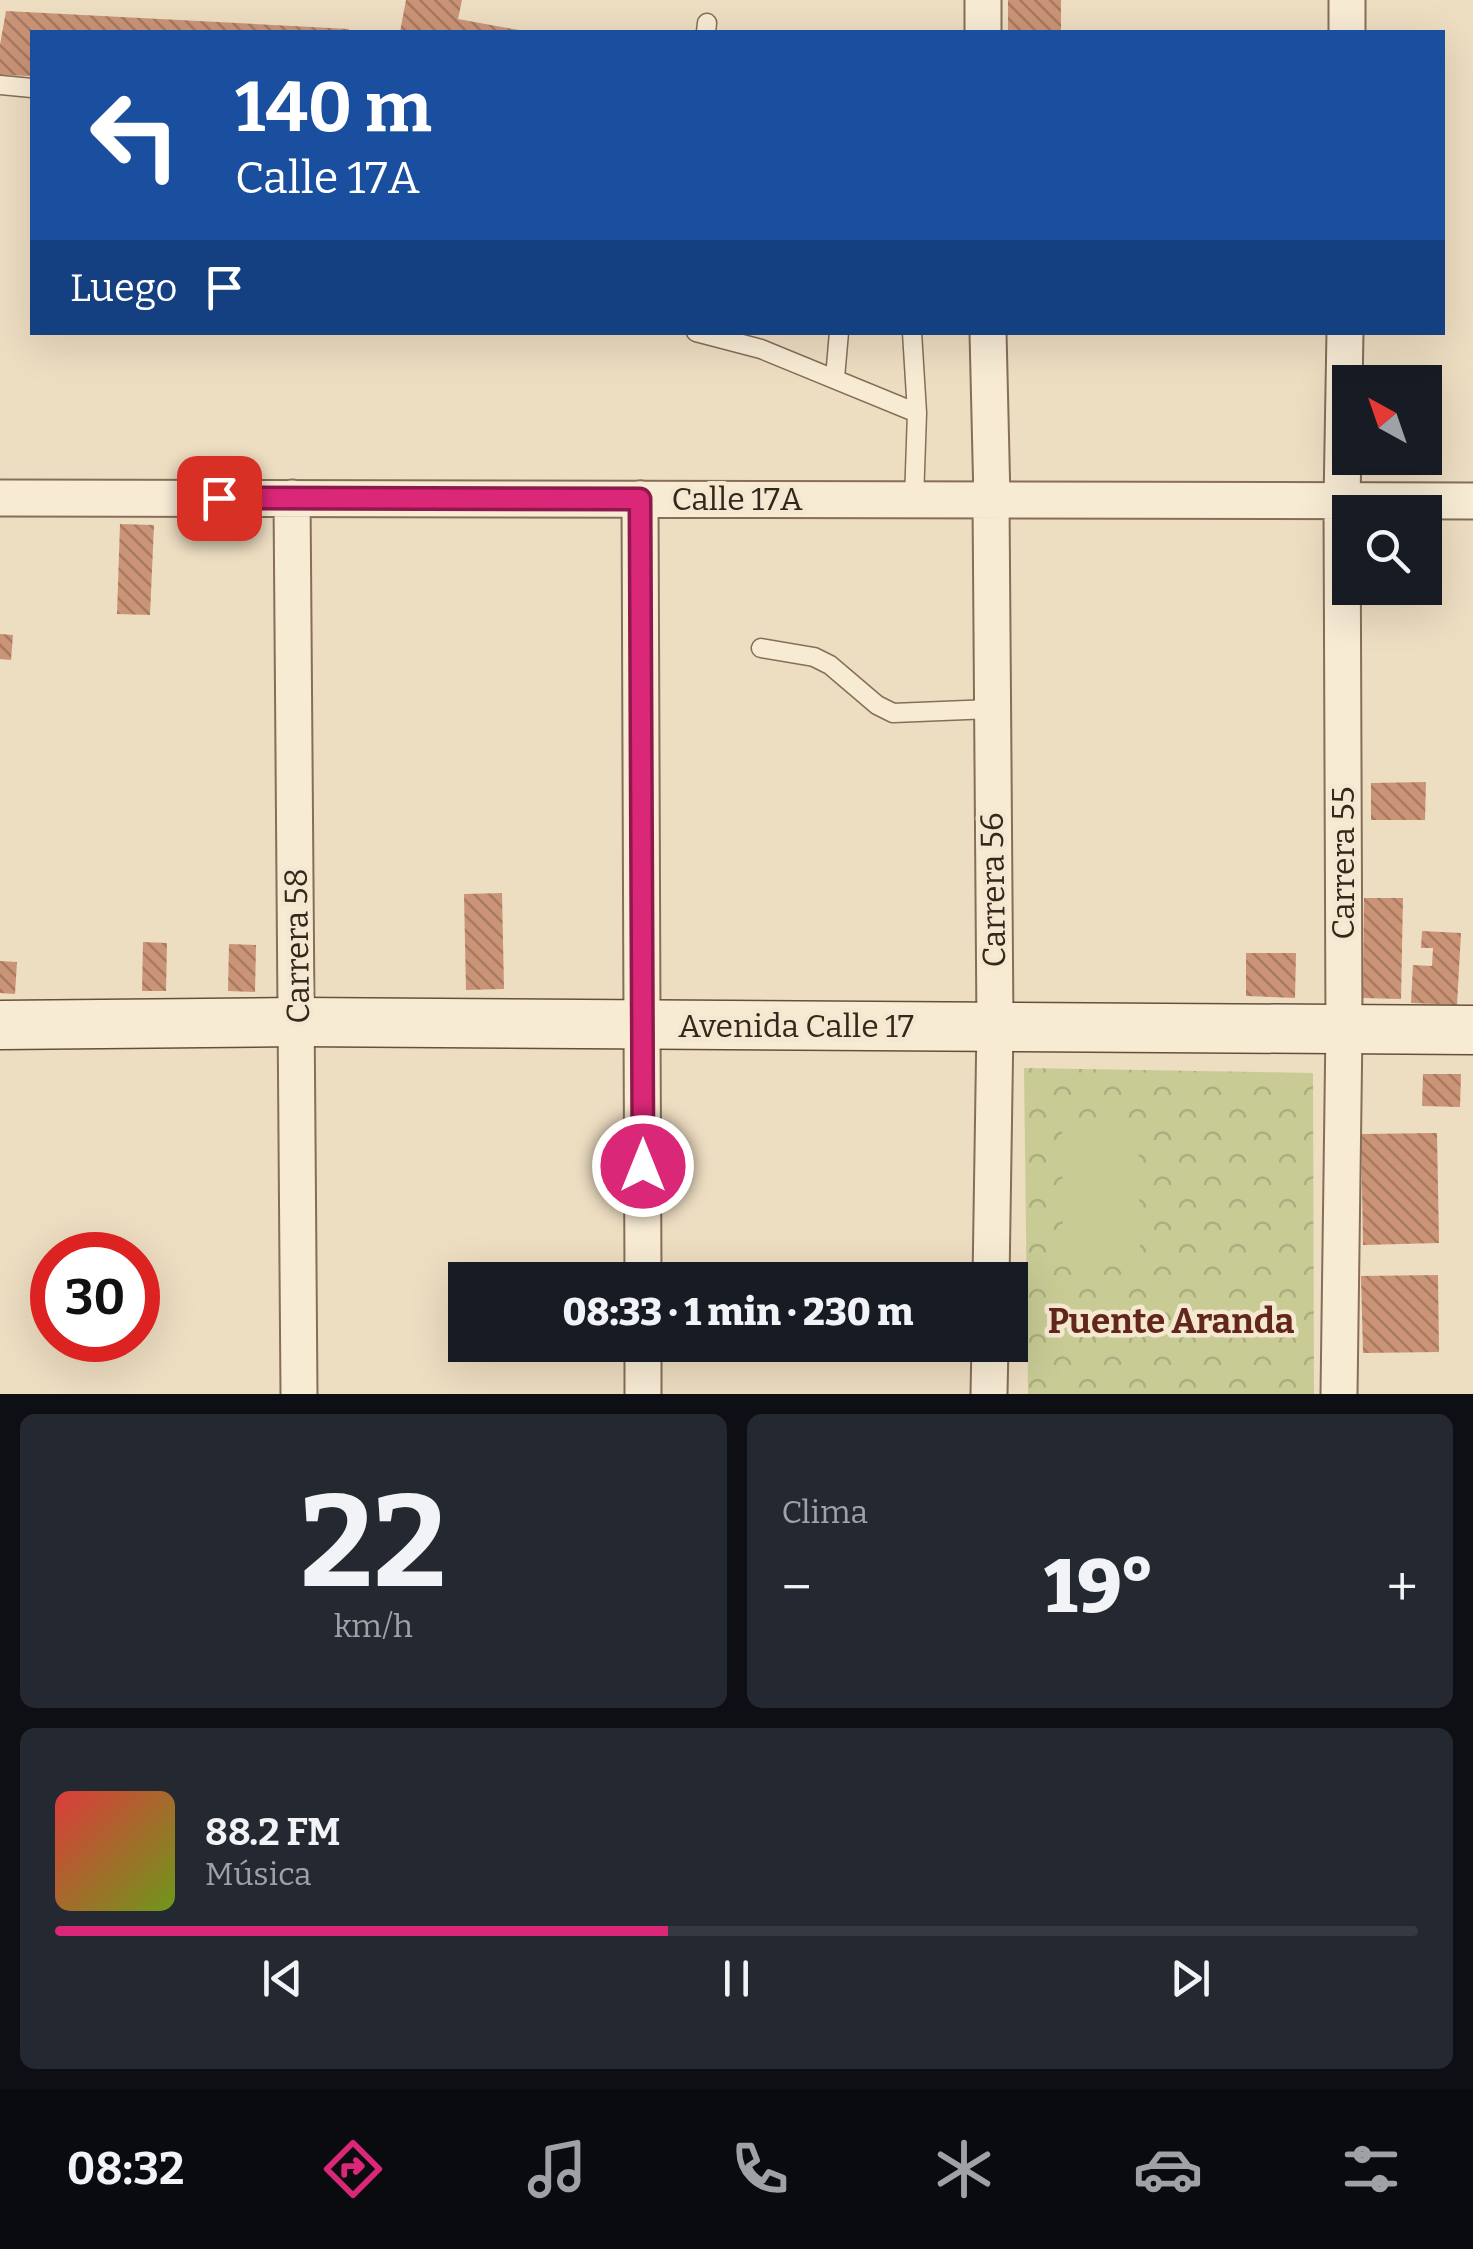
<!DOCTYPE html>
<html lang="es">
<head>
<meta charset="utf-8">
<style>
	body { margin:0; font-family:Bitter,serif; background:#242831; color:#f1f3f6; height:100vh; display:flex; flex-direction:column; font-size:38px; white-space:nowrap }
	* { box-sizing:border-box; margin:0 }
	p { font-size:32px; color:#9ea1a6 }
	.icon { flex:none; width:55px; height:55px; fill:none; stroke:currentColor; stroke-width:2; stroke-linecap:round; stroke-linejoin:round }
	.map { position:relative; height:1394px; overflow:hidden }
	.drawer { display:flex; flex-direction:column; gap:20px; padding:20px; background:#0d0f14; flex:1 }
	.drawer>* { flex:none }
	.guide { position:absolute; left:30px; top:30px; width:1415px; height:305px; border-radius:0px; box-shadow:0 10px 40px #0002; background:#1a4fa0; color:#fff; overflow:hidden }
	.needle { width:65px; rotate:320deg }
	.fabs { position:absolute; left:1332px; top:365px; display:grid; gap:20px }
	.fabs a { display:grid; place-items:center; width:110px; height:110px; border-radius:0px; background:#171b24; box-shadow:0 10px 40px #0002; font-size:50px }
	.speed { position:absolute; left:30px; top:1232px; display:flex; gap:20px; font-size:50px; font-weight:700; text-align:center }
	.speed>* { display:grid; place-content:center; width:130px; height:130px; border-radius:50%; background:#171b24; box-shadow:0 10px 40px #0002; line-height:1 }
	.speed .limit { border:15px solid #d22; background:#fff; color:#111 }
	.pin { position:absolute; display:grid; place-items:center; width:85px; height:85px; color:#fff; margin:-42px; border-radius:20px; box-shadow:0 5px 15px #0006 }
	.me { position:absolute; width:110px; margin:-55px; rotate:0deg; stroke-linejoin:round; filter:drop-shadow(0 0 8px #0008) }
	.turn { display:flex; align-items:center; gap:35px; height:210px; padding:0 40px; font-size:45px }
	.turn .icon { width:130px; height:130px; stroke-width:2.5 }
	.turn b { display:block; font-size:70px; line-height:85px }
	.then { display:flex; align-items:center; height:95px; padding:0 40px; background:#0003; gap:20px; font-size:38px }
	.big { font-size:75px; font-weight:800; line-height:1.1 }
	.drawer .card { flex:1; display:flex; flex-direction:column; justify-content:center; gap:15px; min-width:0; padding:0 35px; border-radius:15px; background:#242831 }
	.drawer .dial { align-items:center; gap:0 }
	.dial b { font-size:130px; line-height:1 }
	.song { display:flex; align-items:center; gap:30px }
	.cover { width:120px; height:120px; border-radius:15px; background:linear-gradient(135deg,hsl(0 70% 55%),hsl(80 70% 35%)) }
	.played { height:10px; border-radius:5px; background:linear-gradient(90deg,#db2777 45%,#363941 45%) }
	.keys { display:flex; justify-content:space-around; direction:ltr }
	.heat { display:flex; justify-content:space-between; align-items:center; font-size:55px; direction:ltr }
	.drawer .tiles { flex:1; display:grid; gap:20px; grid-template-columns:1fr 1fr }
	.card:last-child { grid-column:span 2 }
	.trip { position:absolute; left:448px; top:1262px; width:580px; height:100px; border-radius:0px; background:#171b24; box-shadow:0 10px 40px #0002; font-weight:800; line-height:100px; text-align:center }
	.menu { display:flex; height:160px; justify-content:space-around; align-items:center; background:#090b0e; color:#9ea1a6 }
	.menu .icon { width:70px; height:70px }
	.menu .on { color:#db2777 }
	.menu b { font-size:45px; color:#f1f3f6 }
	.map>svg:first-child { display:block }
</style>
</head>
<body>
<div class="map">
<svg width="1473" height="1394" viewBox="0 0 1473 1394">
	<defs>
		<pattern id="forest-crowns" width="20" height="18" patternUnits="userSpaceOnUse" patternTransform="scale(2.5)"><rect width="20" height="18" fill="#c9cb95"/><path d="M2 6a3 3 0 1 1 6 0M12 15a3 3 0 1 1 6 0" fill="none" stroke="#adae80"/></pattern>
		<pattern id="building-back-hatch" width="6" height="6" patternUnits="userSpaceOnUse" patternTransform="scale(2.5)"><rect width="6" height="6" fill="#cb9477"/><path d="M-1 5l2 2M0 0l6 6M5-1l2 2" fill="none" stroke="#a67961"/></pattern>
	</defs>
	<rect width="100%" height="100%" fill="#edddc1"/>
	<!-- forest -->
	<path fill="url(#forest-crowns)" d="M 1024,1068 L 1313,1073 L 1314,1394 L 1028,1394 Z"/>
	<!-- pitch -->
	<path fill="#c9cb95" d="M 1138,1118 L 1140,1257 L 1063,1258 L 1062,1120 Z"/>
	<!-- building -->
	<path fill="url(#building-back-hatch)" d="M 406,0 L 462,0 L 458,19 L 530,32 L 400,32 Z
		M 1008,0 L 1061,0 L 1061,32 L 1008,32 Z
		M 6,11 L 349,29 L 349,32 L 32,32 L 32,76 L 0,75 L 0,45 Z
		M 120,524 L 154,525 L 150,615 L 117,614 Z
		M 0,634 L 13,635 L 11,660 L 0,659 Z
		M 1426,782 L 1425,820 L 1371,820 L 1371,783 Z
		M 502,893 L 504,989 L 466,990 L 464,894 Z
		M 1364,898 L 1403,898 L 1401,999 L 1363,998 Z
		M 1422,931 L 1461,933 L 1457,1005 L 1411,1003 L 1413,965 L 1432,966 L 1433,948 L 1421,948 Z
		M 143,942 L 167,943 L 166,991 L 142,991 Z
		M 229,944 L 256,945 L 255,992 L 228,991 Z
		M 1246,953 L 1296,953 L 1295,998 L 1246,996 Z
		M 0,961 L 17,962 L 15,994 L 0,993 Z
		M 1423,1074 L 1461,1074 L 1460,1107 L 1422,1106 Z
		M 1437,1133 L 1439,1243 L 1363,1245 L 1361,1134 Z
		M 1438,1275 L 1439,1352 L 1363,1353 L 1361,1276 Z"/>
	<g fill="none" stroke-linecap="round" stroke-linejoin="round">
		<defs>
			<path id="lane" d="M 706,32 L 707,23
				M 0,85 L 32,88
				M 696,332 L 761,349 L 917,413
				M 912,332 L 917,413 L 914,500
				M 835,378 L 839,332
				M 761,648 L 814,657 L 830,665 L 877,705 L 893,713 L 991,709"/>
			<path id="street" d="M 983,0 L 983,32
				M 1347,32 L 1347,0
				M 988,332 L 992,500
				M 0,498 L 1473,501
				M 292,498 L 299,1394
				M 640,499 L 643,1280
				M 991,1280 L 995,1026 L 991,500
				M 643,1345 L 643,1394
				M 989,1394 L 990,1345
				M 1339,1394 L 1344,1029 L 1342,501 L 1345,332"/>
			<path id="secondary" d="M 0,1025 L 298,1022 L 1473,1030"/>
		</defs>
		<!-- lane casing -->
		<use href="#lane" stroke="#866e59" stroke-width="21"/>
		<!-- street casing -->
		<use href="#street" stroke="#866e59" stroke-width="39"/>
		<!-- secondary casing -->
		<use href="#secondary" stroke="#684f3c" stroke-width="51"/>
		<!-- lane -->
		<use href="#lane" stroke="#f8ebd4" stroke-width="18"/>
		<!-- street -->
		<use href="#street" stroke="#f8ebd4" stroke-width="35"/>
		<!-- secondary -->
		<use href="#secondary" stroke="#f8ebd4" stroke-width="48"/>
	</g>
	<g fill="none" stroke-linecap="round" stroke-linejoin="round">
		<defs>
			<path id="route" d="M 219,498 L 640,499 L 643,1166"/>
		</defs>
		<!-- route casing -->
		<use href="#route" stroke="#8e194d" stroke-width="25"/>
		<!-- route -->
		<use href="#route" stroke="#db2777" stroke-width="18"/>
	</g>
	<g text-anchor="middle" stroke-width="9" stroke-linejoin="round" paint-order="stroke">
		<!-- street labels -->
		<g font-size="32" fill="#36271d" stroke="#f5e8d0">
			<text x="737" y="510">Calle 17A</text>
			<text transform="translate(1343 863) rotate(-90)" y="11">Carrera 55</text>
			<text transform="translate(993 890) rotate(-91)" y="11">Carrera 56</text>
			<text transform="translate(297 946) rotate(-91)" y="11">Carrera 58</text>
			<text x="796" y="1037">Avenida Calle 17</text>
		</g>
		<!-- neighbourhood labels -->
		<g font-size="35" font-weight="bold" fill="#62261d" stroke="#f5e8d0">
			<text x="1171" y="1333">Puente Aranda</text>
		</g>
	</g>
</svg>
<div class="fabs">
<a><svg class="needle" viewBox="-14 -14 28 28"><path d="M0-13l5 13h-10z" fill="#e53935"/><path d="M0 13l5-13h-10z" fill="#9ea1a6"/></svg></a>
<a><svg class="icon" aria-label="search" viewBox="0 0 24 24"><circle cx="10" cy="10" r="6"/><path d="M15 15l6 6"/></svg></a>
</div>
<div class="speed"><div class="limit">30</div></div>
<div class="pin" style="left:219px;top:498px;background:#d93025"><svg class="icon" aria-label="arrive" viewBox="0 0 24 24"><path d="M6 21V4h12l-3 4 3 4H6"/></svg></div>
<svg class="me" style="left:643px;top:1166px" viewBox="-20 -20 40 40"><circle r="17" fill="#db2777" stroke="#fff" stroke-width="3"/><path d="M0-11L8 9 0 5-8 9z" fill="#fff"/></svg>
<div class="trip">08:33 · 1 min · 230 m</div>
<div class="guide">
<div class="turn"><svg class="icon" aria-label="left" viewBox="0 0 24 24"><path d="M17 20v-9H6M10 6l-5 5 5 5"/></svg><div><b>140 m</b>Calle 17A</div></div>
<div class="then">Luego<svg class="icon" aria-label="arrive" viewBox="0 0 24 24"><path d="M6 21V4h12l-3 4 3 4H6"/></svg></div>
</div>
</div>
<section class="drawer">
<div class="tiles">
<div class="card dial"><b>22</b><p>km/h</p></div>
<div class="card"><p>Clima</p>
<div class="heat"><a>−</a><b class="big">19°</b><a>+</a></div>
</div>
<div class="card">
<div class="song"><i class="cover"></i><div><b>88.2 FM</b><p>Música</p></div></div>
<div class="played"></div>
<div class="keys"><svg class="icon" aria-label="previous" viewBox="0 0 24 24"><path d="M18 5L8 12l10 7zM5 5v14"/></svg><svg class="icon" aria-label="pause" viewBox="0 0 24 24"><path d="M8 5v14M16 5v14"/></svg><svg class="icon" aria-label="next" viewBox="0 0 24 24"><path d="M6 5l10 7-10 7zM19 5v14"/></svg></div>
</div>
</div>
</section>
<nav class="menu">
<b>08:32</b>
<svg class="icon on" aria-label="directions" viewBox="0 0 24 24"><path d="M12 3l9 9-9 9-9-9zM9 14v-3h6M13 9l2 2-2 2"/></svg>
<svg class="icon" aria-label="music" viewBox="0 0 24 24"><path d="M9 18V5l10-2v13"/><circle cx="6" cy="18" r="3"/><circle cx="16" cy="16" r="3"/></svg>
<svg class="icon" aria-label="phone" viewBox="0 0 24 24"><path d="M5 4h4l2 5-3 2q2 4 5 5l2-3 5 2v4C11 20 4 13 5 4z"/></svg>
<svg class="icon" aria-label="climate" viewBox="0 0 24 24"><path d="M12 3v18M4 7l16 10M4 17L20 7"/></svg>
<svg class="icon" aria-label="car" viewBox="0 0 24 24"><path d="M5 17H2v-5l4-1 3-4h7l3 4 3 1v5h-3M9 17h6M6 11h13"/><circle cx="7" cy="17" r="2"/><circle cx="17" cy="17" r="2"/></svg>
<svg class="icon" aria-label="filters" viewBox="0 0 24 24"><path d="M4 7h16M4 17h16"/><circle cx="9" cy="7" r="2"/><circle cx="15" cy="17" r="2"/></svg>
</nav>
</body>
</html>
